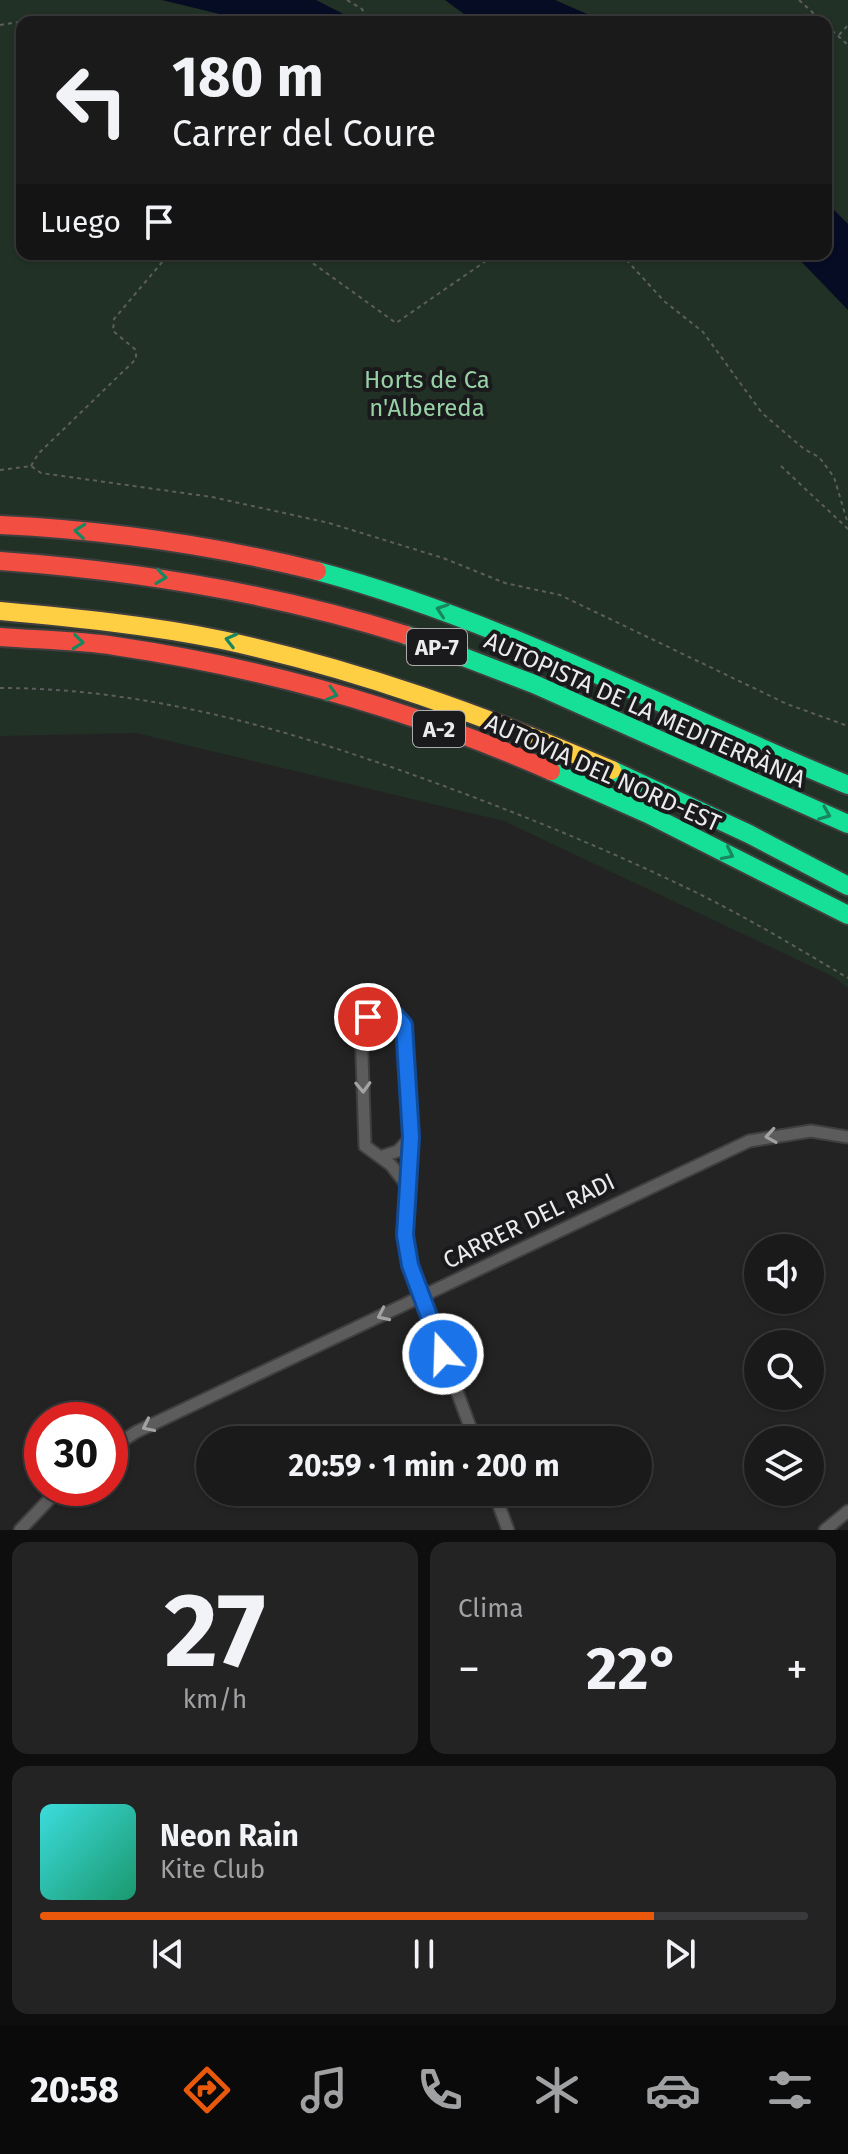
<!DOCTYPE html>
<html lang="es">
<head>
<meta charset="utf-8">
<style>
	body { margin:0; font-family:"Fira Sans",sans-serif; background:#242324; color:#f1f3f6; height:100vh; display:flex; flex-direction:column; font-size:30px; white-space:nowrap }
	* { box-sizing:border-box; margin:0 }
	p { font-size:26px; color:#a0a1a3 }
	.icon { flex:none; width:44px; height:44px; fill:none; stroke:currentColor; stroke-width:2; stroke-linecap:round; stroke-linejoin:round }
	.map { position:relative; height:1530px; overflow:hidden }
	.panel { display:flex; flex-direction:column; gap:12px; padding:12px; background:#0f0e0f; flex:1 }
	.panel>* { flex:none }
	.top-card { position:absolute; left:16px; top:16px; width:816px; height:244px; border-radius:16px; box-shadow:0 2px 6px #0004,0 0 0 2px #39383a; background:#1b1a1b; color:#f1f3f6; overflow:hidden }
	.controls { position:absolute; left:744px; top:1234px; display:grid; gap:16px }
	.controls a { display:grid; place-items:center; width:80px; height:80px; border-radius:50%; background:#1b1a1b; box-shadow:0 2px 6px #0004,0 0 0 2px #39383a; font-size:40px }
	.speed { position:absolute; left:24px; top:1402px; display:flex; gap:16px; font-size:40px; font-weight:700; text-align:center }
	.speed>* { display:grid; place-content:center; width:104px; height:104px; border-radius:50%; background:#1b1a1b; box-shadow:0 2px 6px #0004,0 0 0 2px #39383a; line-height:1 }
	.speed .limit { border:12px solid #d22; background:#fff; color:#111 }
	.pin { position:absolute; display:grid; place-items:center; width:68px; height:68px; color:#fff; margin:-34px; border:4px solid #fff; border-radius:50%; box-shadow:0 2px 8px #0007 }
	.me { position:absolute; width:88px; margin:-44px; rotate:340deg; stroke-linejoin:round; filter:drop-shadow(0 0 6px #0008) }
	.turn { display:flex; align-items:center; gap:28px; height:168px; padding:0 24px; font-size:36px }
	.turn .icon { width:104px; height:104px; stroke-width:2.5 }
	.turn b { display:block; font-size:56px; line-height:68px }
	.then { display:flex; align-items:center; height:76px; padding:0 24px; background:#0003; gap:16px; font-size:30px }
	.big { font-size:60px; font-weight:700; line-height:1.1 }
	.panel .tile { flex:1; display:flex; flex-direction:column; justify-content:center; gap:12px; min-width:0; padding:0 28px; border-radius:16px; background:#242324 }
	.panel .dial { align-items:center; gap:0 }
	.dial b { font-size:104px; line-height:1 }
	.song { display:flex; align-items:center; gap:24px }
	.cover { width:96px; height:96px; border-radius:12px; background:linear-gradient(135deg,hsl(180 70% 55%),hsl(160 70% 35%)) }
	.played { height:8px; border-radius:4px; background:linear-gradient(90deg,#ea580c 80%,#39383a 80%) }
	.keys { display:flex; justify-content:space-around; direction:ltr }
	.heat { display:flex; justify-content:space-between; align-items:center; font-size:44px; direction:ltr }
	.panel .tiles { flex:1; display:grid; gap:12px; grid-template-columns:1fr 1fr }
	.tile:last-child { grid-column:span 2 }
	.trip { position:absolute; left:196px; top:1426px; width:456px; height:80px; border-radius:40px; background:#1b1a1b; box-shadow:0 2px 6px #0004,0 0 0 2px #39383a; font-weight:700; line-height:80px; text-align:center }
	.menu { display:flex; height:128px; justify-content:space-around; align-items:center; background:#0b0a0b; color:#a0a1a3 }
	.menu .icon { width:56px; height:56px }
	.menu .current { color:#ea580c }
	.menu b { font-size:36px; color:#f1f3f6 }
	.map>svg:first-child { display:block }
</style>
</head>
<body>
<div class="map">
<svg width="848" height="1530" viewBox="0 0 848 1530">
	<rect width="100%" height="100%" fill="#242324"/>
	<!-- green -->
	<path fill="#213125" d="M 0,0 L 162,0 L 253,22 L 22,22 L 22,254 L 794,254 L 843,302 L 848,310 L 848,988 L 834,977 L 504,821 L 136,733 L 0,736 Z
		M 316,0 L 445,0 L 475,22 L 350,22 L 343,14 Z
		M 555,0 L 848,0 L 848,224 L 826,202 L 826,22 L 605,22 Z"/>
	<!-- water -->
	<path fill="#060c24" d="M 162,0 L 316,0 L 343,14 L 350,22 L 253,22 Z
		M 445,0 L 555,0 L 605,22 L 475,22 Z
		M 826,202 L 848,224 L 848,310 L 794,254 L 826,254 Z"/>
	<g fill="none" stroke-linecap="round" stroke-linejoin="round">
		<defs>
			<path id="street" d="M 380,1157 L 398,1151 L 411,1137
				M 406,1184 L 391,1165 L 365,1146 L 361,1026 L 378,1012 L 395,1015 L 404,1025 L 411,1137 L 405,1235 L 410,1265 L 475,1440
				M 110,1449 L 136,1432 L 749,1141 L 811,1131 L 848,1137
				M 494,1492 L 508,1530
				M 20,1530 L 60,1488
				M 825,1530 L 848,1511"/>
			<path id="fast" d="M 317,571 C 503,621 671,712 848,785
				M 406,635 L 534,684 L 848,824
				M 612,770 L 749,834 L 848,886
				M 551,771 L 648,814 L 848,915"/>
			<path id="slow" d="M 0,611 C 75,618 149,625 222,640 C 357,669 486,716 612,770"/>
			<path id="jam" d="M 0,525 C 108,530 212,545 317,571
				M 0,561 C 138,571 274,593 406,635
				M 0,637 C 38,640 77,640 115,646 C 264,668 413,710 551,771"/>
		</defs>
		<!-- street casing -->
		<use href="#street" stroke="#403f40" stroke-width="15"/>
		<!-- fast casing -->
		<use href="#fast" stroke="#403f40" stroke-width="22"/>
		<!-- slow casing -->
		<use href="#slow" stroke="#403f40" stroke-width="22"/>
		<!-- jam casing -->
		<use href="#jam" stroke="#403f40" stroke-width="22"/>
		<!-- path -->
		<path stroke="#5d5d5d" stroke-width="2" stroke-dasharray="4 4" stroke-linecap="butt" d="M 347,0 L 362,9 L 368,22
			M 799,0 L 823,22
			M 0,25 L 49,17 L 72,22
			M 826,25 L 848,45
			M 839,35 L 848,25
			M 300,254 L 396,323 L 496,254
			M 621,254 L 664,301 L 703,332 L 762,413 L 804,449 L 819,457 L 834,477 L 848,524
			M 31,466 L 38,454 L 136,359 L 136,350 L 113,331 L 114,319 L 169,254
			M 781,466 L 848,529
			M 0,470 L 31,466 L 41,473 L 212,497 L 329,523 L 443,558 L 505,583 L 560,595 L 787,704 L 848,726
			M 0,688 C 141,688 276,726 408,773 C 503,807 598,845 689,889 C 743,915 796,947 848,978"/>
		<!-- street -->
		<use href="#street" stroke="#5d5c5c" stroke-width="11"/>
		<!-- fast -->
		<use href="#fast" stroke="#16e098" stroke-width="18"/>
		<!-- slow -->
		<use href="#slow" stroke="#ffcf43" stroke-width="18"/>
		<!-- jam -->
		<use href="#jam" stroke="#f24e42" stroke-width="18"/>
	</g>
	<!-- one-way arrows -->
	<defs><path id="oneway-chevron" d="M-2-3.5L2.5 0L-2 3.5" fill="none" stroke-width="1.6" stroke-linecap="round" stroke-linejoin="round" transform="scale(2)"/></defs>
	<g stroke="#188660">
		<use href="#oneway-chevron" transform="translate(80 531) rotate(-174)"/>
		<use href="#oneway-chevron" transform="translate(161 577) rotate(8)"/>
		<use href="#oneway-chevron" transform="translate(442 610) rotate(-161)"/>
		<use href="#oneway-chevron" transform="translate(231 640) rotate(-166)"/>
		<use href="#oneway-chevron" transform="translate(78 642) rotate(6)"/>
		<use href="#oneway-chevron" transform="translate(332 694) rotate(16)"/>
		<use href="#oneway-chevron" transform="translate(825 814) rotate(22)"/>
		<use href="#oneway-chevron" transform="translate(728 854) rotate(26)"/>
	</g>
	<g stroke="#a4a3a4">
		<use href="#oneway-chevron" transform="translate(363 1087) rotate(88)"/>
		<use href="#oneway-chevron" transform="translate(771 1136) rotate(171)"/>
		<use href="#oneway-chevron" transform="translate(383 1315) rotate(155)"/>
		<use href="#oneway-chevron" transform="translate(148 1426) rotate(154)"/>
	</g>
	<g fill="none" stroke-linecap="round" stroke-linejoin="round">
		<defs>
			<path id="route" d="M 368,1017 L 378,1012 L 395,1015 L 404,1025 L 411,1137 L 405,1235 L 410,1265 L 443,1354"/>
		</defs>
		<!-- route casing -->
		<use href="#route" stroke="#114b97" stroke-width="20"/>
		<!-- route -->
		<use href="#route" stroke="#1a73e8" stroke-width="14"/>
	</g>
	<g text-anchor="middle" stroke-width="8" stroke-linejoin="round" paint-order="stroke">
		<!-- shield labels -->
		<g fill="#1a191b" stroke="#acabad" stroke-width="2">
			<rect x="407" y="629" width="60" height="36" rx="6"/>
			<rect x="413" y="711" width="52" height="36" rx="6"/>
		</g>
		<g font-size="22" font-weight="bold" fill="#ebeaec">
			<text x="437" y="655">AP-7</text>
			<text x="439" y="737">A-2</text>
		</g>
		<!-- park labels -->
		<g font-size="24" fill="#97d2a7" stroke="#1a191b">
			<text x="427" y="388">Horts de Ca<tspan x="427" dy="28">n'Albereda</tspan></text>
		</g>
		<!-- street labels -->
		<g font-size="24" fill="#ebeaec" stroke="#1a191b">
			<text transform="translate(645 710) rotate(24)" y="8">AUTOPISTA DE LA MEDITERRÀNIA</text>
			<text transform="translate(603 773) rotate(24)" y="8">AUTOVIA DEL NORD-EST</text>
			<text transform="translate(529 1221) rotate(-26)" y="8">CARRER DEL RADI</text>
		</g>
	</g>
</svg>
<div class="controls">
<a><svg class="icon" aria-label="sound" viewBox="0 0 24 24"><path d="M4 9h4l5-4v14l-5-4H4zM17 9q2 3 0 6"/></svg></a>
<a><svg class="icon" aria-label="search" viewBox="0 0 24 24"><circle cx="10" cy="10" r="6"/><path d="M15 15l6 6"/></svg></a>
<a><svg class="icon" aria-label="layers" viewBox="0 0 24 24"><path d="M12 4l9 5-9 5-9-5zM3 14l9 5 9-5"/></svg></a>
</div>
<div class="speed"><div class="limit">30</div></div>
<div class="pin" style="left:368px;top:1017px;background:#d93025"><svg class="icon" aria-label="arrive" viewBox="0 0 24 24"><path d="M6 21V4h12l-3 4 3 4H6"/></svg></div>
<svg class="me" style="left:443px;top:1354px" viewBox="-20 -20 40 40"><circle r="17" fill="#1a73e8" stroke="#fff" stroke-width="3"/><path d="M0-11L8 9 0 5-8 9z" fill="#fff"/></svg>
<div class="trip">20:59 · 1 min · 200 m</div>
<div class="top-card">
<div class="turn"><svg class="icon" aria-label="left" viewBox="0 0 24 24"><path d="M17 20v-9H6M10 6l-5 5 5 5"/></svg><div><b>180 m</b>Carrer del Coure</div></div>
<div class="then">Luego<svg class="icon" aria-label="arrive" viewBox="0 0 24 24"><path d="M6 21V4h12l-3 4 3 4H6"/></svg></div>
</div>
</div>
<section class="panel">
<div class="tiles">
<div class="tile dial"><b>27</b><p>km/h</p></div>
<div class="tile"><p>Clima</p>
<div class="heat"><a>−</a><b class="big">22°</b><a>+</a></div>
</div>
<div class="tile">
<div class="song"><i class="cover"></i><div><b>Neon Rain</b><p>Kite Club</p></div></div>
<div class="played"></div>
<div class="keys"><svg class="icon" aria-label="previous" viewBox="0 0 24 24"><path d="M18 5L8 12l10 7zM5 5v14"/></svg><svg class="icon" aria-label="pause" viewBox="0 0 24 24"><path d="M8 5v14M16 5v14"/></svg><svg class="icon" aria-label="next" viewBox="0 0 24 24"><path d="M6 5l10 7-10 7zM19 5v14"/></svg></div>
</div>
</div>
</section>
<nav class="menu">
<b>20:58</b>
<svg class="icon current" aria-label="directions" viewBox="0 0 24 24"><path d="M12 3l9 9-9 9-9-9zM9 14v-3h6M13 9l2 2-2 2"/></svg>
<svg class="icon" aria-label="music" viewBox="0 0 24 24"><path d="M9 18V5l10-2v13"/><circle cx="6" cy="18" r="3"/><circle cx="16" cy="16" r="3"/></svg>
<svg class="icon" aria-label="phone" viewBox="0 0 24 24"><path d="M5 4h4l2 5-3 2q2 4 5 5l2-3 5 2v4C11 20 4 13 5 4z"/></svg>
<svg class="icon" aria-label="climate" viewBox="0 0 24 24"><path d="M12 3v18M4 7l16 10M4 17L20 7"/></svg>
<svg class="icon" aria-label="car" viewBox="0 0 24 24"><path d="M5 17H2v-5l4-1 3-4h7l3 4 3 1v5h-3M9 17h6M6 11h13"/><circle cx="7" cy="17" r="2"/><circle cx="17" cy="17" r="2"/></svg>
<svg class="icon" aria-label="filters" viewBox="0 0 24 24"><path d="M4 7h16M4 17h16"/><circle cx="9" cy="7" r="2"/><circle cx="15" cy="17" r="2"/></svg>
</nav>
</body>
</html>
